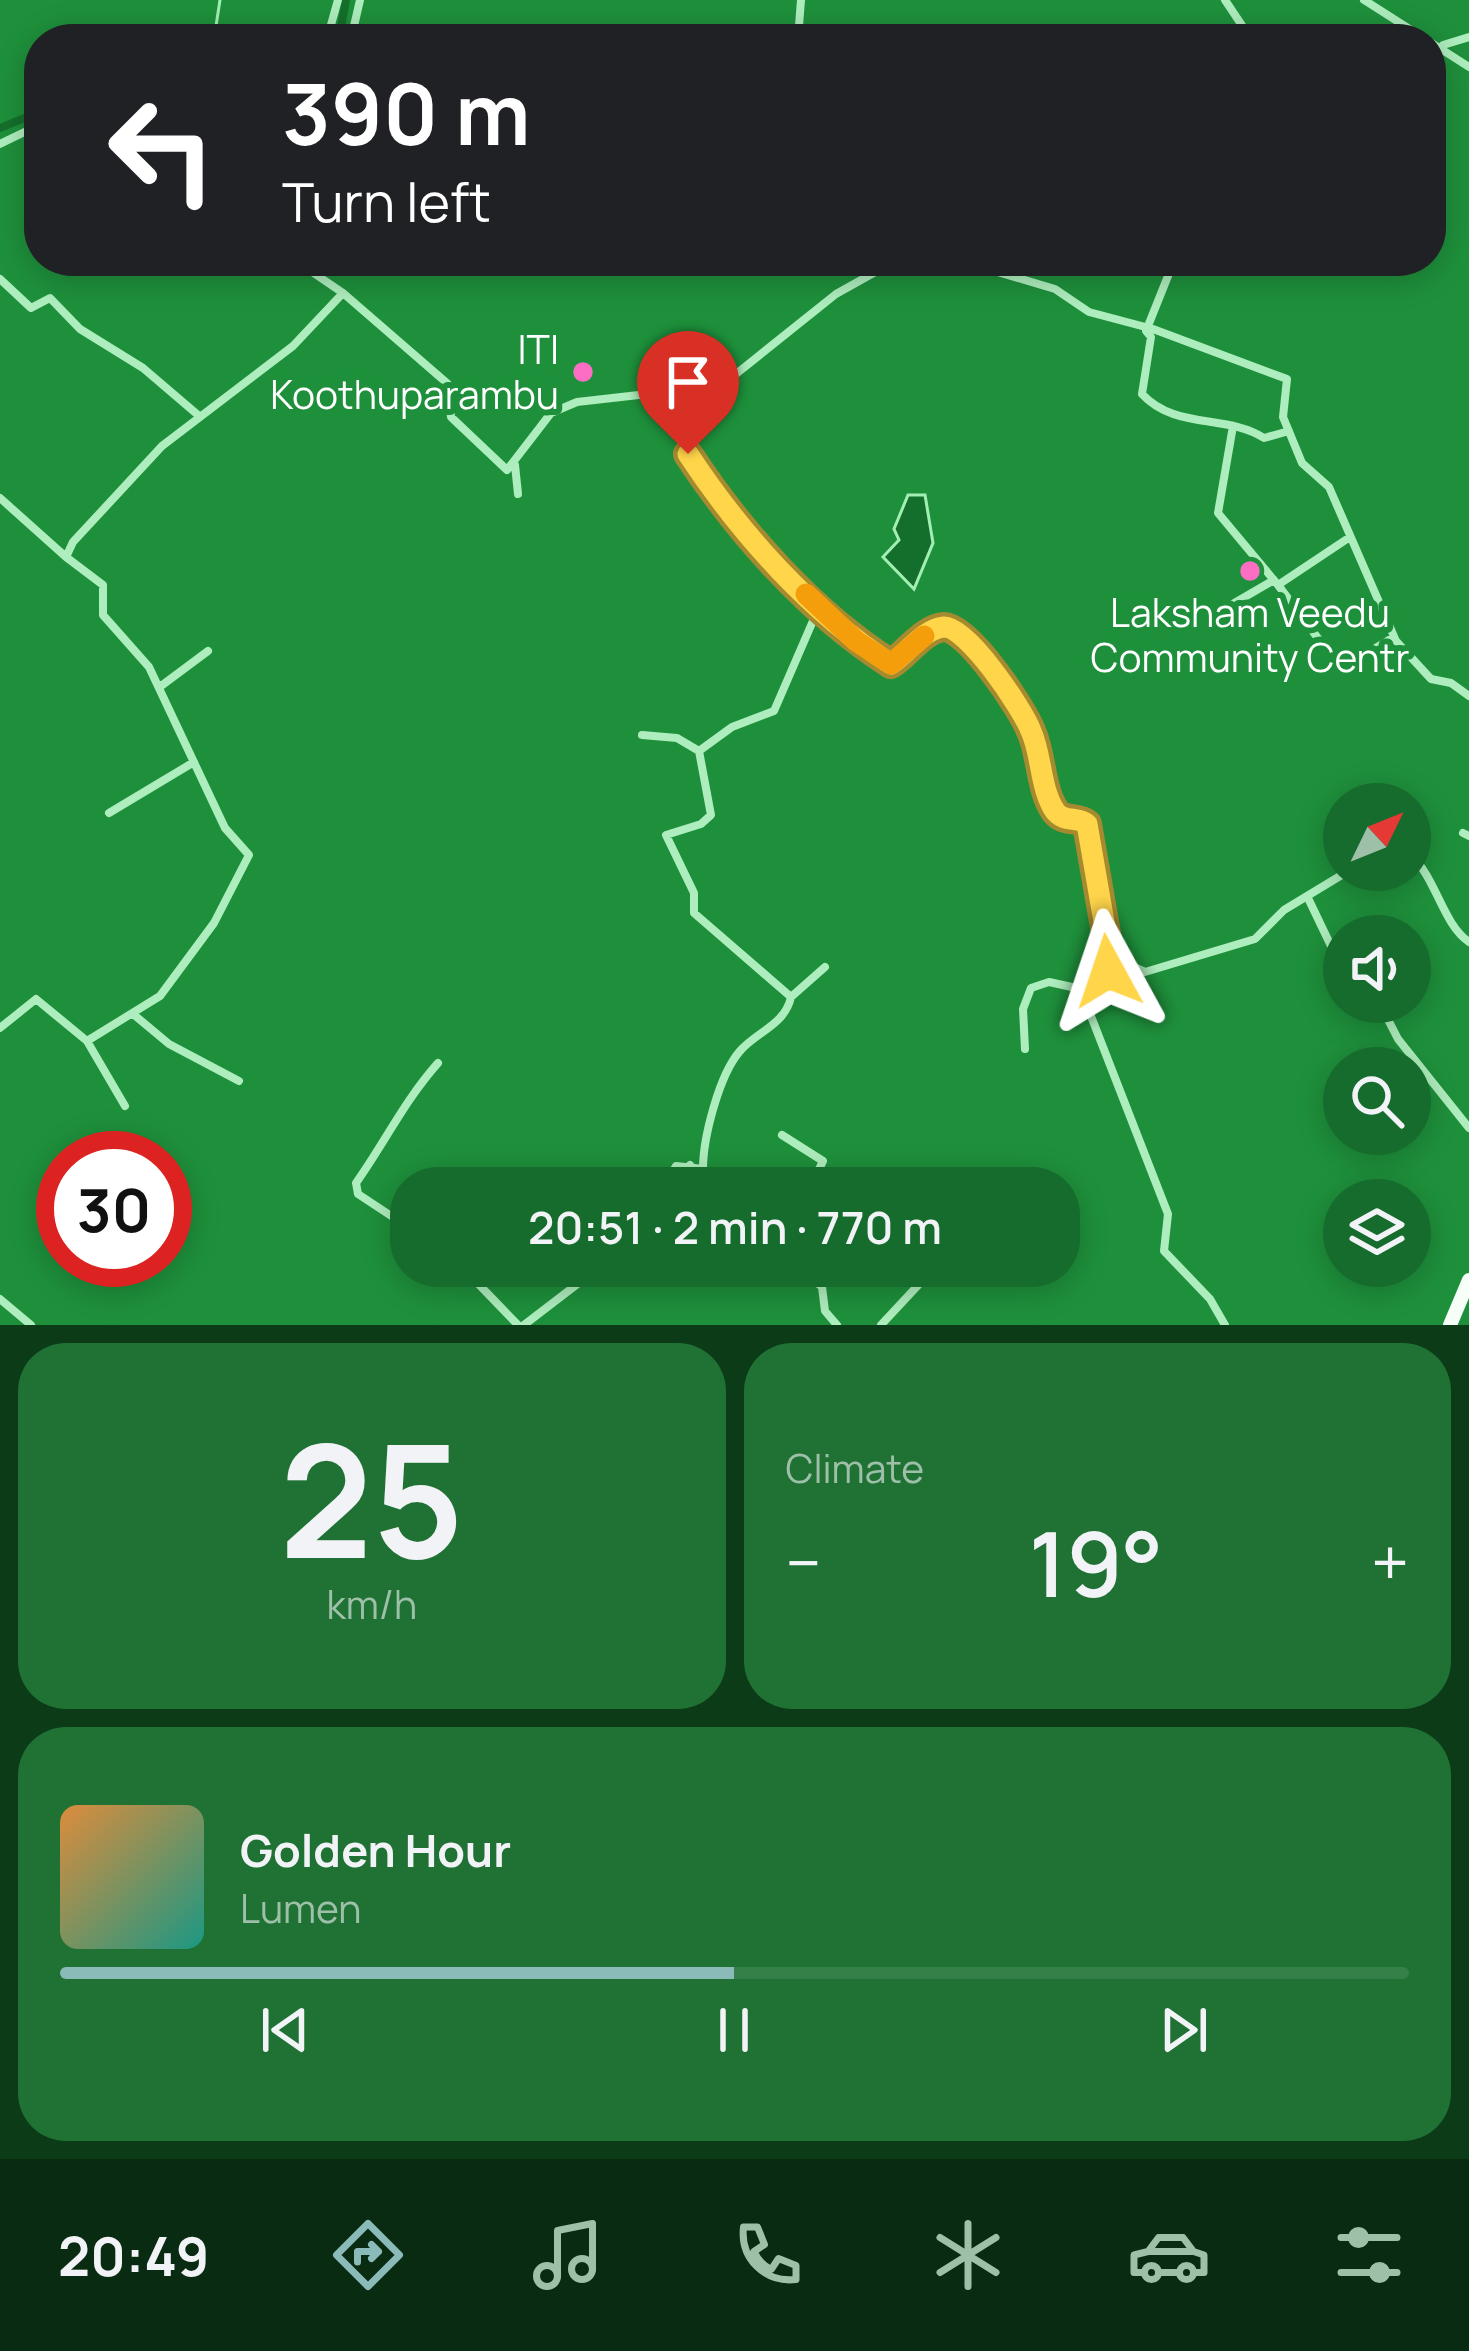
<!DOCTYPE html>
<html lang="en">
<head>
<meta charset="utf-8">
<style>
	body { margin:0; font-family:Manrope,sans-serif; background:#1f7134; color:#f1f3f6; height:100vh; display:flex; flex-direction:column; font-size:45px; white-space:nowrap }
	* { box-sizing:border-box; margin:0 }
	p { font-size:39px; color:#9ec0a9 }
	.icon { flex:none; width:66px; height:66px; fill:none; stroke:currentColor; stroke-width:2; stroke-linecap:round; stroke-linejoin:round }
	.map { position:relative; height:1325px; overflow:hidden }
	.sheet { display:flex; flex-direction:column; gap:18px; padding:18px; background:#0c3b18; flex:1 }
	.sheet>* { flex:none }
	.hud { position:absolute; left:24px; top:24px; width:1422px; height:252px; border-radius:48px; box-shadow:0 6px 30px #0003; background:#202124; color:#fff; overflow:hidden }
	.needle { width:78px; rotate:47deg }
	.buttons { position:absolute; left:1323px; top:783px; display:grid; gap:24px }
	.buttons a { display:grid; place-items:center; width:108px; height:108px; border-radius:50%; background:#166c2c; box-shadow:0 6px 30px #0003; font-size:60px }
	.speed { position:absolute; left:36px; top:1131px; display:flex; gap:24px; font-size:60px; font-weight:700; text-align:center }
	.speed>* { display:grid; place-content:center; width:156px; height:156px; border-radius:50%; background:#166c2c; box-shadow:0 6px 30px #0003; line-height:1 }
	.speed .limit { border:18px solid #d22; background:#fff; color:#111 }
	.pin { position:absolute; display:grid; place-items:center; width:102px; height:102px; color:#fff; margin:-123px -51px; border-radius:50% 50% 50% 0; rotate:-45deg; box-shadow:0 0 12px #0007 }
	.pin .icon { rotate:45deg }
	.me { position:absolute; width:132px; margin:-66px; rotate:355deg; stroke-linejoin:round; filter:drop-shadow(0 0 9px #0008) }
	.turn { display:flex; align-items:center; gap:42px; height:252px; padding:0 60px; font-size:54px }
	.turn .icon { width:156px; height:156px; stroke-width:2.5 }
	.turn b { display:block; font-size:84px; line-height:102px }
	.big { font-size:90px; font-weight:600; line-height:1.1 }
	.sheet .card { flex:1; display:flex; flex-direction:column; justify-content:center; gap:18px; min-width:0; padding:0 42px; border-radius:48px; background:#1f7134 }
	.sheet .dial { align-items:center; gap:0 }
	.dial b { font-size:156px; line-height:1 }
	.song { display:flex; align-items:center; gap:36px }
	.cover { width:144px; height:144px; border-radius:18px; background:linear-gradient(135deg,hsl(30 70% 55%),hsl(170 70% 35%)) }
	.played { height:12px; border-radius:6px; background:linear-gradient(90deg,#8bbbb9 50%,#357f48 50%) }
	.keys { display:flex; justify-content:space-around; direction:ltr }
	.heat { display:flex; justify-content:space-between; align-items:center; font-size:66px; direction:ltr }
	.sheet .tiles { flex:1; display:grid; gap:18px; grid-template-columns:1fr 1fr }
	.card:last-child { grid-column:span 2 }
	.trip { position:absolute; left:390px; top:1167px; width:690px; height:120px; border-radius:48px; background:#166c2c; box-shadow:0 6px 30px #0003; font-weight:600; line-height:120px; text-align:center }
	.menu { display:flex; height:192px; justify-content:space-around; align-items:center; background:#092b12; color:#9ec0a9 }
	.menu .icon { width:84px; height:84px }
	.menu .active { color:#8bbbb9 }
	.menu b { font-size:54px; color:#f1f3f6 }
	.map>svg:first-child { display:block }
</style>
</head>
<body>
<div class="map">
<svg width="1469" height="1325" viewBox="0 0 1469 1325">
	<rect width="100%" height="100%" fill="#1e903b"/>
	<!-- water -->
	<path fill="#156f2c" stroke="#a2efb3" stroke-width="3" d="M 908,495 L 925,495 L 933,543 L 914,589 L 883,557 L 899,540 L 894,529 Z"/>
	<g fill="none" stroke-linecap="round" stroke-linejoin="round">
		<!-- stream -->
		<path stroke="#a2efb3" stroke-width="3" d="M 214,39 L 220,0"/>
		<!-- canal -->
		<path stroke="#156f2c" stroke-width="8" d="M 339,39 L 346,0
			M 0,128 L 39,112"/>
		<!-- street -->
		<path stroke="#aeedbd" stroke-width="8" d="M 1225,0 L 1251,39
			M 1364,0 L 1469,67
			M 327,39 L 338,0
			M 351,39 L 360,0
			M 798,39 L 801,0
			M 1273,39 L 1286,31 L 1297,39
			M 1431,58 L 1443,45 L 1469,37
			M 0,144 L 39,125
			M 296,261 L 343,293
			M 961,261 L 1055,289 L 1089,312 L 1153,329 L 1287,379 L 1283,417 L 1302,463 L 1329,487 L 1396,641 L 1431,679 L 1451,683 L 1469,696
			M 1174,261 L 1146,331 L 1151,337 L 1142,394 C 1175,430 1227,414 1264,438 L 1289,431
			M 0,279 L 31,308 L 50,298 L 80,329 L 143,368 L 198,415
			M 674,391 L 731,378 L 836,294 L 895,261
			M 1233,426 L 1218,513 L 1278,585 L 1350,537
			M 515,465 L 518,494
			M 0,498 L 66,557
			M 1278,585 L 1341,669 L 1394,637
			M 1212,616 L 1274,580
			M 161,686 L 208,651
			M 642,735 L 677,738 L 699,751
			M 109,813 L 194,762
			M 1463,833 L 1469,836
			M 1410,854 C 1437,879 1442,923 1469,942
			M 1307,896 L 1344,973
			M 1108,971 L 1132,966 L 1145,972 L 1255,939 L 1284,910 L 1350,870 L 1364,877 L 1377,870
			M 791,997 L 825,967
			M 1364,1002 L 1380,1004 L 1398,1039 L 1469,1128
			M 133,1014 L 169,1044 L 239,1081
			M 0,1028 L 36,999 L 87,1041 L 160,996 L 214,923 L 249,855 L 225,828 L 149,667 L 103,615 L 103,585 L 66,557 L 73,542 L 162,446 L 293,346 L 343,293 L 448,384 L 451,417 L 507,470 L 551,413 L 577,402 L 674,391 C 684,412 681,434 689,455 C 712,514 837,629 891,664 C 908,653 923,629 944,627 C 968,626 1022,708 1031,731 C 1042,755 1040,790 1055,811 C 1064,823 1077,816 1087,824 L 1111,962 L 1108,971 L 1083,985 L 1082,993 L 1168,1214 L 1164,1251 L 1210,1299 L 1225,1325
			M 87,1041 L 125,1106
			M 1025,1049 L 1023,1009 L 1031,988 L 1049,982 L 1081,989
			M 782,1135 L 823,1161 L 810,1188
			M 690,1165 L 704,1183
			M 663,1188 L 676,1166 L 703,1169 C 703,1138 719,1075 740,1051 C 756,1032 785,1025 791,997 L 694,913 L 694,893 L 666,835 L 701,824 L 711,815 L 699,751 L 732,727 L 774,711 L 819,607
			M 411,1229 L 358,1194 L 356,1183 C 385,1142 405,1100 438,1063
			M 461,1266 L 518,1325
			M 797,1266 L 822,1287 L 825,1311 L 837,1325
			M 0,1299 L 31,1325
			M 524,1325 L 601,1266
			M 881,1325 L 936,1266"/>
		<!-- primary -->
		<path stroke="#f5fff8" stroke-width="14" d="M 1450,1325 L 1469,1280"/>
	</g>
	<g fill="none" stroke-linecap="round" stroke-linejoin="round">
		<defs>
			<path id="route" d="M 688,454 C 740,533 811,613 891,664 C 908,653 923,629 944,627 C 967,626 1022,708 1031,731 C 1042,755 1040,789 1055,811 C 1064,823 1077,816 1087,824 L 1111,962 L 1108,971"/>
		</defs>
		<!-- route casing -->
		<use href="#route" stroke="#a68a30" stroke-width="30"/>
		<!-- route -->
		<use href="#route" stroke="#ffd54a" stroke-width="21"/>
		<!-- slow -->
		<path stroke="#f59e0b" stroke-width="21" d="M 806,594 L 856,641 L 891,664 L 924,636"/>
	</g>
	<!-- markers -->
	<g fill="#fc6ec4" stroke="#1e903b" stroke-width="4.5">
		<circle cx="583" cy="372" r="12"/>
		<circle cx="1250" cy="571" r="12"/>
	</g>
	<g text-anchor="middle" stroke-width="12" stroke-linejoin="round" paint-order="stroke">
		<!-- poi labels -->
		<g font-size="39" fill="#fff" stroke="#1e903b" text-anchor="end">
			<text x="559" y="364">ITI<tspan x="559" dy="45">Koothuparambu</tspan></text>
			<text x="1250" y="627" text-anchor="middle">Laksham Veedu<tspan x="1250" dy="45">Community Centr</tspan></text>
		</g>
	</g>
</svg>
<div class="buttons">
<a><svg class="needle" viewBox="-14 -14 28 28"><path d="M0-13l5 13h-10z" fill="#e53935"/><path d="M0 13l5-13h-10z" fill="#9ec0a9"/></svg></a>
<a><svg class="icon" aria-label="sound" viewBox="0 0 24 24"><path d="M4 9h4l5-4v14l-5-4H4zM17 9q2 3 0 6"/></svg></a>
<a><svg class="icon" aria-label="search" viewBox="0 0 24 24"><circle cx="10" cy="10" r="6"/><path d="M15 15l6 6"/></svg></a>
<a><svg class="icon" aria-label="layers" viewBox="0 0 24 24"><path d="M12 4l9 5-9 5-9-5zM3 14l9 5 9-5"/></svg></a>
</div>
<div class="speed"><div class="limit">30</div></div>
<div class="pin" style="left:688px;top:454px;background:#d93025"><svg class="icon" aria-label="arrive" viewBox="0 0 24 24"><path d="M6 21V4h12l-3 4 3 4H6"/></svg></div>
<svg class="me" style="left:1108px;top:971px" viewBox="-20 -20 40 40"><path d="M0-17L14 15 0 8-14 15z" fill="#ffd54a" stroke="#fff" stroke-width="4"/></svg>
<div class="trip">20:51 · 2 min · 770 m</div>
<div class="hud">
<div class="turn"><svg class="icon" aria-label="left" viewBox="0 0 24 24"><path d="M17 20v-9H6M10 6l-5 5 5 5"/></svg><div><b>390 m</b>Turn left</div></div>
</div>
</div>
<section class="sheet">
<div class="tiles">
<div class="card dial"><b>25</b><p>km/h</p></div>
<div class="card"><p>Climate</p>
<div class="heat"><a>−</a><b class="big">19°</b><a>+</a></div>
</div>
<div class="card">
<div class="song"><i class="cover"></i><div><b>Golden Hour</b><p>Lumen</p></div></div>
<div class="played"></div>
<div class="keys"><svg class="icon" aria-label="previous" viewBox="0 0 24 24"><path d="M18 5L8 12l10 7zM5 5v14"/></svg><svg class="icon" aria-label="pause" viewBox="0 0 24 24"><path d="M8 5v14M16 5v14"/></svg><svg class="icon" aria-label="next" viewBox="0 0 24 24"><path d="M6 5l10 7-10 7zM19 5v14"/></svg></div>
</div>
</div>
</section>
<nav class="menu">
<b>20:49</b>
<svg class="icon active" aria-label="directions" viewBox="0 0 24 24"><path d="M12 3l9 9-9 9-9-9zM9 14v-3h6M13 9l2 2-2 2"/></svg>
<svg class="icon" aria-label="music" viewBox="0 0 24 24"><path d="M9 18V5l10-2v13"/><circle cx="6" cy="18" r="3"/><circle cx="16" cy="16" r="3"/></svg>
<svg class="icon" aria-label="phone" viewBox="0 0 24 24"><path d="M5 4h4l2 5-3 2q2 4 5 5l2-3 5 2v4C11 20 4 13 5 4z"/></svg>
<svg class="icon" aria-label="climate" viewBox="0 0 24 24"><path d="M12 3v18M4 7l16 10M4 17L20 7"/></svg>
<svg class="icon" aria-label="car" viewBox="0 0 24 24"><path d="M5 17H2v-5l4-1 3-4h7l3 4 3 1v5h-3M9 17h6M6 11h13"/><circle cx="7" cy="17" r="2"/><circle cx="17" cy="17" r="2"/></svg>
<svg class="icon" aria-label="filters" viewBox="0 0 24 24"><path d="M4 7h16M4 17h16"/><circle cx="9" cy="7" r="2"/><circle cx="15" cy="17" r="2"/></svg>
</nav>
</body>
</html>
